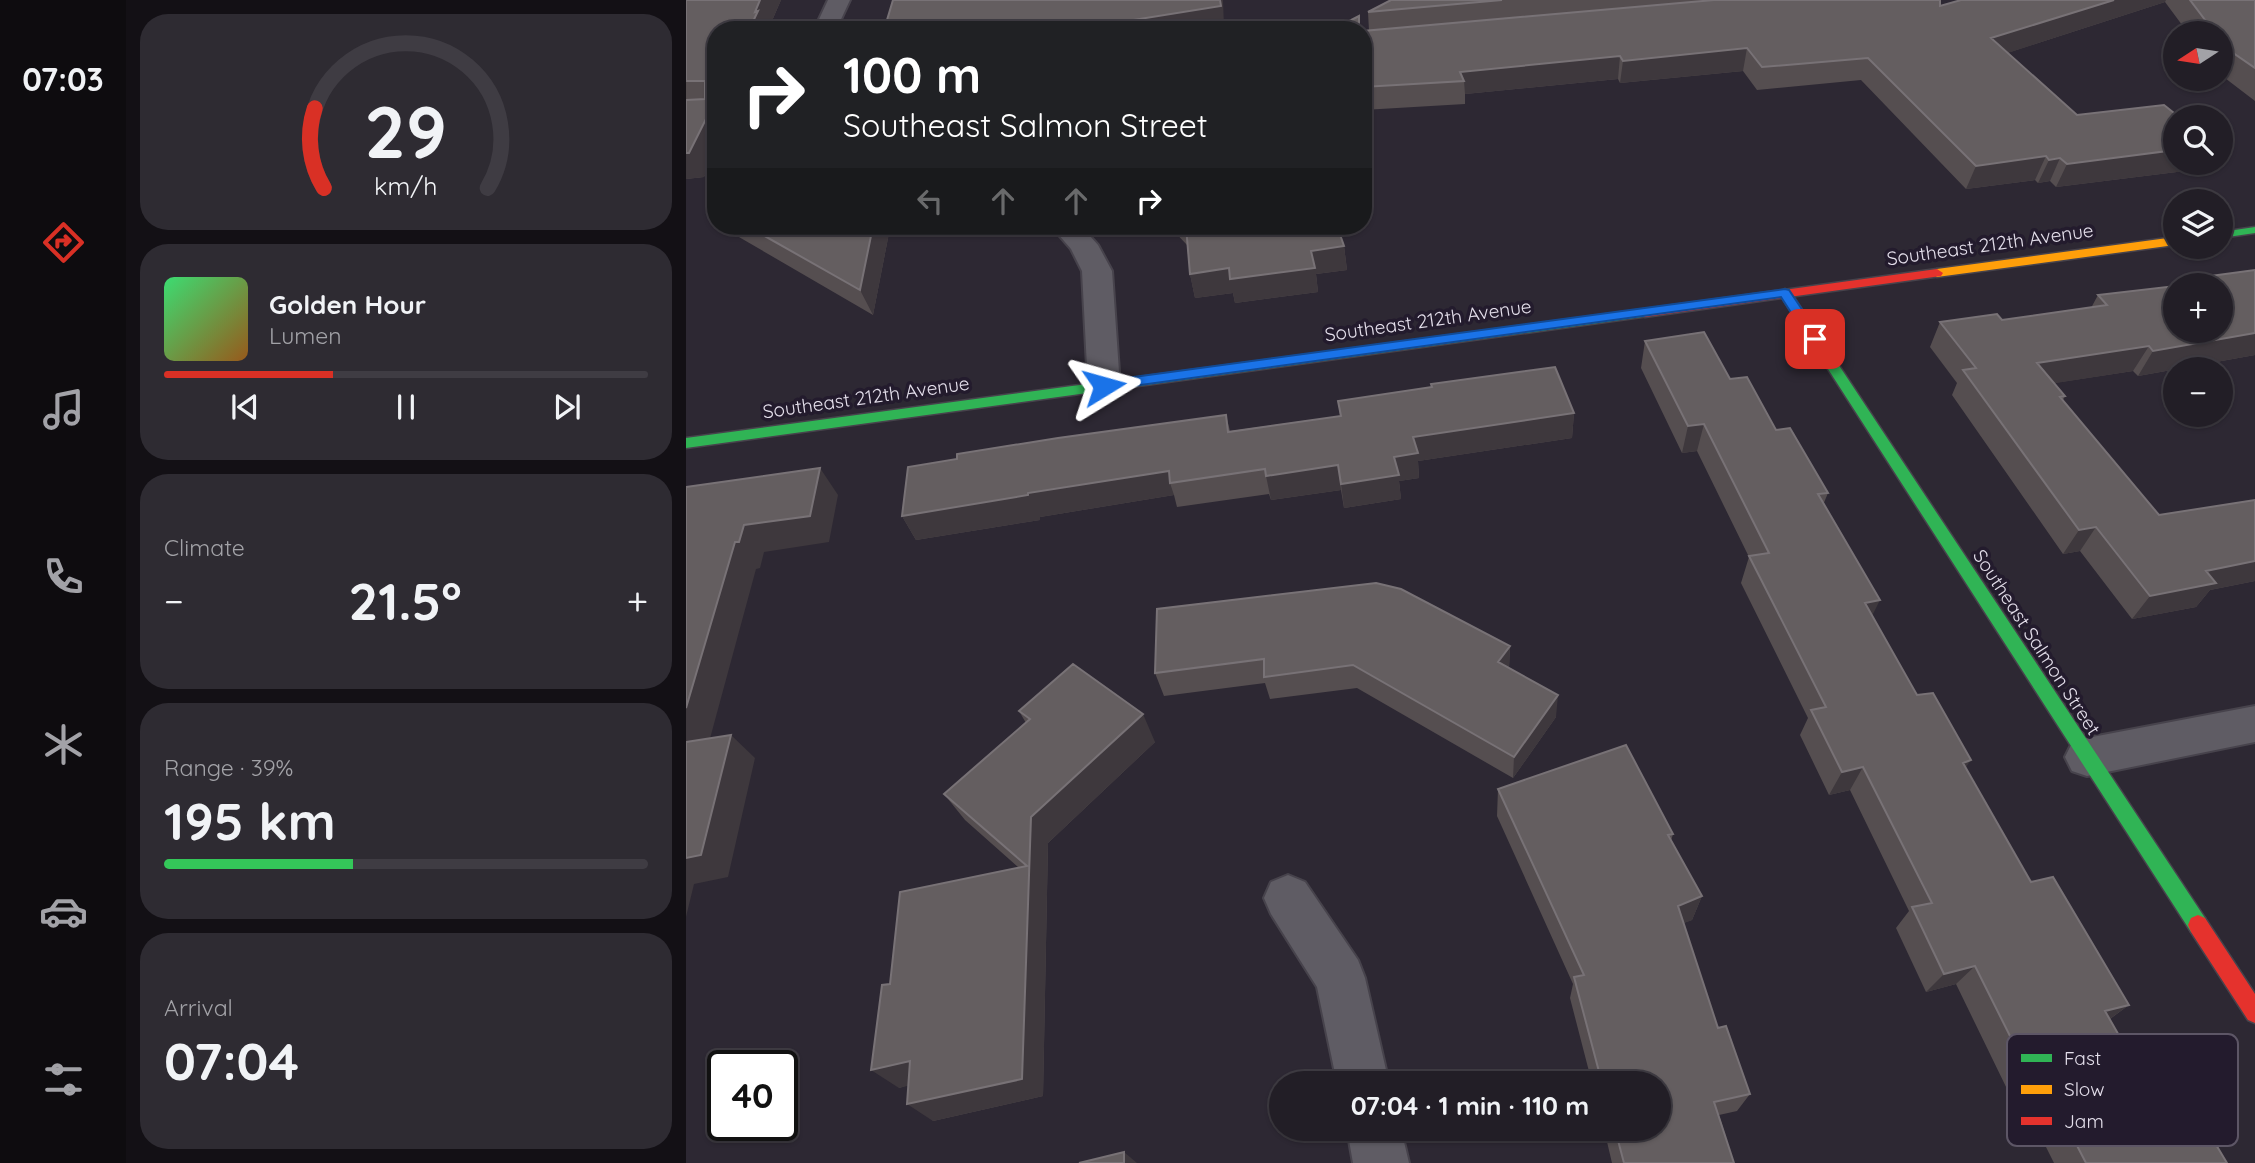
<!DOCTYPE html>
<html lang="en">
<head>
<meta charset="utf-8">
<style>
	body { margin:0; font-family:Quicksand,sans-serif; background:#2e2b32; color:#f1f3f6; height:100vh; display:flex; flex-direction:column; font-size:26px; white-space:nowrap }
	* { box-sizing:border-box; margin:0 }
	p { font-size:23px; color:#a2a2a7 }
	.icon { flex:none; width:38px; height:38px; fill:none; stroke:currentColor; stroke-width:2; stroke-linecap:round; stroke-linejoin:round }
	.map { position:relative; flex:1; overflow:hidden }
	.drawer { display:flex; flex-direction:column; gap:14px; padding:14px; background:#131015; width:560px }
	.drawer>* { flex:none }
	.banner { position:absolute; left:21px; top:21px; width:665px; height:214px; border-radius:28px; box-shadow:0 2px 5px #0004,0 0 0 2px #3f3c43; background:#202124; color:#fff; overflow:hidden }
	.needle { width:46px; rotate:258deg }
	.fabs { position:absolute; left:1477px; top:21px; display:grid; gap:14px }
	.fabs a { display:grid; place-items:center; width:70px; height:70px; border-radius:50%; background:#221e26; box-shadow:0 2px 5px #0004,0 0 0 2px #3f3c43; font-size:35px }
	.speed { position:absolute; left:21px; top:1050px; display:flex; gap:14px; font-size:35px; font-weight:700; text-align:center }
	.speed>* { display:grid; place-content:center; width:91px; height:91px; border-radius:50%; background:#221e26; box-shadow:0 2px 5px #0004,0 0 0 2px #3f3c43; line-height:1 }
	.speed .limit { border:4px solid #111; border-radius:10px; background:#fff; color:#111 }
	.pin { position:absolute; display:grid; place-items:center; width:60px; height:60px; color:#fff; margin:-30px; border-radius:14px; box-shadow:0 4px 10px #0006 }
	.me { position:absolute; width:77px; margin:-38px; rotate:82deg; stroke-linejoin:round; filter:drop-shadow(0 0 5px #0008) }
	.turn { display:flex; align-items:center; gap:24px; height:147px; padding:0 21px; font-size:32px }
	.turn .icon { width:91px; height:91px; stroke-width:2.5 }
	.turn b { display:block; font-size:49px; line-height:60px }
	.lanes { display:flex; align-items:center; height:66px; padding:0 21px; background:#0003; justify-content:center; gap:35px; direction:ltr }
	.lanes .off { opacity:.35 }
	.big { font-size:52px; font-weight:700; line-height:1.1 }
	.drawer .tile { flex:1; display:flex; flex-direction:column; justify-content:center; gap:10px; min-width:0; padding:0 24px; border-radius:28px; background:#2e2b32 }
	.drawer .dial { align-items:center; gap:0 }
	.dial svg { height:182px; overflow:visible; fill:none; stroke:#3f3c43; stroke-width:7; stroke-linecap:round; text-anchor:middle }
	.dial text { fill:#f1f3f6; stroke:none }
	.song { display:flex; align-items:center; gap:21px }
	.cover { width:84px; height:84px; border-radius:10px; background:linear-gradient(135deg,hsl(140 70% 55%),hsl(30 70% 35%)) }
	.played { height:7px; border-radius:4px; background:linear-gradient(90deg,#d93025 35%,#3f3c43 35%) }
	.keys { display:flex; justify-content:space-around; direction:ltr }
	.heat { display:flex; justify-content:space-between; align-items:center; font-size:38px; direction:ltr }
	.charge { height:10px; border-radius:5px; background:linear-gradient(90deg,#34c759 39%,#3f3c43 0) }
	.trip { position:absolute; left:583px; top:1071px; width:402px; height:70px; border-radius:35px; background:#221e26; box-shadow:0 2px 5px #0004,0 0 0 2px #3f3c43; font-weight:700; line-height:70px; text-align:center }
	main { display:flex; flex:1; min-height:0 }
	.tabs { display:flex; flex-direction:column; width:126px; justify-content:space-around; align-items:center; background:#0e0c0f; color:#a2a2a7 }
	.tabs .icon { width:49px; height:49px }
	.tabs .on { color:#d93025 }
	.tabs b { font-size:32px; color:#f1f3f6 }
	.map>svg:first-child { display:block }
</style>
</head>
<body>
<main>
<nav class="tabs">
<b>07:03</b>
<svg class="icon on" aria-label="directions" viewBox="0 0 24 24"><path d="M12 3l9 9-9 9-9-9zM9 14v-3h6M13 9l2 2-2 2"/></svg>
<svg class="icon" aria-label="music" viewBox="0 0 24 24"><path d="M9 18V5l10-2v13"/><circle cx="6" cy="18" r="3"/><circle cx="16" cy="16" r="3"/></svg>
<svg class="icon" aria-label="phone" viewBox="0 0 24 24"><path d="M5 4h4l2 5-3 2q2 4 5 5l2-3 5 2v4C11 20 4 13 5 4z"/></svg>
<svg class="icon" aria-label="climate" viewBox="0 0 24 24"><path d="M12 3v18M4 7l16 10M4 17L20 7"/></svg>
<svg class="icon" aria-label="car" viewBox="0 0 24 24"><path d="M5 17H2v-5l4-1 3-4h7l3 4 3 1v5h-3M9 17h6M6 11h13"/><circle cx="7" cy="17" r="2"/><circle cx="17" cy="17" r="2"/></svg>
<svg class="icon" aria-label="filters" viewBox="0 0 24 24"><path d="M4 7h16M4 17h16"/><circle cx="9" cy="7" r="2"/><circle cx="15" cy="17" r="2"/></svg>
</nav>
<section class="drawer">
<div class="tile dial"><svg viewBox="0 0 100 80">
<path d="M14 69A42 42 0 1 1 86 69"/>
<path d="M14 69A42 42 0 0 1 10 34" stroke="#d93025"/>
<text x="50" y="56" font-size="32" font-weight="700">29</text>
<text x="50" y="72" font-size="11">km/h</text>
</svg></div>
<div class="tile">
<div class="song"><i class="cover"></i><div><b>Golden Hour</b><p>Lumen</p></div></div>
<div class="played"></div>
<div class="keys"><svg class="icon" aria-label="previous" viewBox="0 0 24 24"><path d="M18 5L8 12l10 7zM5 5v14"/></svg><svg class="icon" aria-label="pause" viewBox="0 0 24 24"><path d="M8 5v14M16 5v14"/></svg><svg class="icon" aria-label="next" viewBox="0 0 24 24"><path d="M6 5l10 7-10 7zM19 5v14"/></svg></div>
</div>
<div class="tile"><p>Climate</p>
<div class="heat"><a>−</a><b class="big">21.5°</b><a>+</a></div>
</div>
<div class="tile"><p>Range · 39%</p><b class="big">195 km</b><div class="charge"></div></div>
<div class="tile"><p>Arrival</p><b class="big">07:04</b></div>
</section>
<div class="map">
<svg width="1569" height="1163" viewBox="0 0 1569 1163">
	<rect width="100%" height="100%" fill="#2d2833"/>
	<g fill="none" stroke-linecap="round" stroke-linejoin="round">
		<defs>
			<path id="street" d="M 142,0 L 164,0 L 150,30 L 128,30 Z
				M 365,226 L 395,226 L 412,245 L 426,271 L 434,386 L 430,394 L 418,397 L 406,394 L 402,386 L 396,271 L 385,249 Z
				M 1569,706 L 1569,742 L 1401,776 L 1386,771 L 1379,757 L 1386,743 L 1401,738 Z
				M 602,875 L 619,882 L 672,960 L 679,978 L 703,1083 L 651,1083 L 631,987 L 585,914 L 578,898 L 585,882 Z
				M 661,1129 L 715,1129 L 723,1163 L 667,1163 Z"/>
			<path id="fast" d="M 1569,227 L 1569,233 L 1535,238 L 1535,232 Z
				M 1099,289 L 1105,293 L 1519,918 L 1522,925 L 1519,932 L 1512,935 L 1505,932 L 1093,293 Z
				M 959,309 L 963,310 L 963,316 L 0,448 L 0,438 Z"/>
			<path id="slow" d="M 1489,237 L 1489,245 L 1251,277 L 1245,273 L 1251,269 Z"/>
			<path id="jam" d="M 1251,269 L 1257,273 L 1255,276 L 959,317 L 953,313 L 959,309 Z
				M 1512,915 L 1519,918 L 1569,994 L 1569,1023 L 1562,1020 L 1505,932 L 1502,925 L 1505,918 Z"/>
		</defs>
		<!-- street casing -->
		<use href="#street" stroke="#47434c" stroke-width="4"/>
		<!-- fast casing -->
		<use href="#fast" stroke="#47434c" stroke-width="3"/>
		<!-- slow casing -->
		<use href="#slow" stroke="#47434c" stroke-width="3"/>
		<!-- jam casing -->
		<use href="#jam" stroke="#47434c" stroke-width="3"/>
		<!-- street -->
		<use href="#street" fill="#5f5c64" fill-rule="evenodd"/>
		<!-- fast -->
		<use href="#fast" fill="#30b455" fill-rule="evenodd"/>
		<!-- slow -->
		<use href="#slow" fill="#ff9f0a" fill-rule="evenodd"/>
		<!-- jam -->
		<use href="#jam" fill="#e5322d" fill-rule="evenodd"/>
	</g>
	<!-- wall -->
	<path fill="#554e50" d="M 0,0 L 95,0 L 82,30 L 30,30 L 30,151 L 18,177 L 0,179 Z
		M 705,0 L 1254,0 L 1254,6 L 1275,0 L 1569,0 L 1569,101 L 1535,75 L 1535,33 L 1502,33 L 1479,2 L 1321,53 L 1391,115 L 1515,169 L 1370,187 L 1364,181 L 1352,183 L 1349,180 L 1280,189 L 1175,80 L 1071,90 L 1057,71 L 934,83 L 932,79 L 779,94 L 779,104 L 677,110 L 677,31 L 683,31 L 682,12 Z
		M 41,226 L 199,226 L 203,233 L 187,315 L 46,233 Z
		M 483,226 L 651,226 L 658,246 L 661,270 L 630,274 L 632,292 L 549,303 L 547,293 L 509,298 L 504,274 L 501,245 Z
		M 1569,270 L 1569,355 L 1452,376 L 1447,371 L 1368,383 L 1379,396 L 1377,400 L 1473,515 L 1569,500 L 1569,581 L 1524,590 L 1510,607 L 1446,619 L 1394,551 L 1377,554 L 1266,395 L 1271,383 L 1244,347 L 1254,322 L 1316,320 L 1405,308 L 1412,295 L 1498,285 L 1502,279 Z
		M 959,341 L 1044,379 L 1090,430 L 1142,493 L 1137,505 L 1186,616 L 1231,695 L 1280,768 L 1345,882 L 1443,1005 L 1424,1019 L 1482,1121 L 1541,1163 L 1368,1163 L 1349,1125 L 1340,1128 L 1270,984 L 1240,992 L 1210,928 L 1223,911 L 1164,790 L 1143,795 L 1114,735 L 1122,718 L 1055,583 L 1063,557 L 1011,451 L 996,453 L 955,368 Z
		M 745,384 L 888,413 L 886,438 L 732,461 L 733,478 L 713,481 L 715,499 L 658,508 L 655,490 L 585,500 L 583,494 L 491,507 L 488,495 L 354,517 L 354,520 L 230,540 L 216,516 L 540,415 L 544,431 L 654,416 L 652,401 L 745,387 Z
		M 471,609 L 824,646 L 823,668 L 870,717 L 827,778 L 671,688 L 584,699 L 579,683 L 478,696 L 469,673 Z
		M 333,711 L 469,742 L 362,843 L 357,1096 L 247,1121 L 222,1085 L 213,1088 L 204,984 L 333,868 L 279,820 L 258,794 L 340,723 Z
		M 812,789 L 987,834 L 985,841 L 1016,896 L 1006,920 L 997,923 L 1032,1028 L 1064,1094 L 1051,1111 L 1033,1115 L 1048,1163 L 926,1163 L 918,1129 L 973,1129 L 973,1083 L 906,1083 L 884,998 L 887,984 L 811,816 Z"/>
	<!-- shaded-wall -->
	<path fill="#3e383d" d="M 74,0 L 95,0 L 82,30 L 63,30 L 69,12 Z
		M 534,0 L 537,0 L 538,28 L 526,30 L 385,30 Z
		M 1428,0 L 1480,0 L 1479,2 L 1297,61 L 1305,38 Z
		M 1061,48 L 1057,71 L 934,83 L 937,61 Z
		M 934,56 L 932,79 L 779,94 L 778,81 L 774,72 Z
		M 30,99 L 30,151 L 18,177 L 0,179 L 0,153 Z
		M 1489,150 L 1489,163 L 1518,163 L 1515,169 L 1370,187 L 1381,164 Z
		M 1360,156 L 1349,180 L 1280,189 L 1290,166 Z
		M 1374,158 L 1364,181 L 1352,183 L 1363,160 Z
		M 187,226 L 199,226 L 203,233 L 187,315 L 174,290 Z
		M 658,246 L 661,270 L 630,274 L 632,292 L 549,303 L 547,293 L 509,298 L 504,274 L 625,251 Z
		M 1569,333 L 1569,355 L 1452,376 L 1467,351 Z
		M 1463,346 L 1447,371 L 1338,388 L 1351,363 Z
		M 888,413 L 886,438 L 732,461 L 733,478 L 713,481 L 715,499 L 658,508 L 655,484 L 708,457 L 727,437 Z
		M 1018,424 L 1011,451 L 996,453 L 1002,426 Z
		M 652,465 L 655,490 L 585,500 L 580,476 Z
		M 134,468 L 152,495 L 143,542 L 78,552 L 74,568 L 70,569 L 16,768 L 0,753 L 0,708 L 49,542 L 58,525 Z
		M 483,471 L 484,483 L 488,495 L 354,517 L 354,520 L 230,540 L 216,516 L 342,493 Z
		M 1410,527 L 1394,551 L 1377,554 L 1393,530 Z
		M 1569,561 L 1569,581 L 1524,590 L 1510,607 L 1446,619 L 1464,596 L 1520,571 Z
		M 1194,600 L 1181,626 L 1179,603 Z
		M 824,646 L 823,668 L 812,662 Z
		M 872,695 L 870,717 L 827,778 L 828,757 Z
		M 457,714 L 469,742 L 362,843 L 357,1096 L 247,1121 L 221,1104 L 336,1079 L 345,817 Z
		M 45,735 L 69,758 L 42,877 L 8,884 L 0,917 L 0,858 Z
		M 1285,760 L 1268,784 L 1277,763 Z
		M 1177,767 L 1164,790 L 1143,795 L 1156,772 Z
		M 1016,896 L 1006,920 L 983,929 L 992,906 Z
		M 1289,966 L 1270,984 L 1240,992 L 1258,974 Z
		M 1443,1005 L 1418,1023 L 1419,1011 Z
		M 224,1061 L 249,1079 L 213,1088 L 185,1070 Z
		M 1373,1111 L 1349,1125 L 1340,1128 L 1363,1114 Z
		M 438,1152 L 451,1163 L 438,1163 Z"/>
	<!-- building -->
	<path fill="#645e60" stroke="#787276" stroke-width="2" d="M 0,0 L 74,0 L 69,12 L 72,11 L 63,30 L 30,30 L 30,99 L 3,153 L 0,153 L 0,100 L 19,99 L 19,81 L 0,81 Z
		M 207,0 L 534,0 L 535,6 L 385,30 L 198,30 Z
		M 705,0 L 816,0 L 682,12 Z
		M 1028,0 L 1254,0 L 1254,6 L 1275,0 L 1428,0 L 1305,38 L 1391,115 L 1478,105 L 1493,117 L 1489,117 L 1489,150 L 1381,164 L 1374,158 L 1363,160 L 1360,156 L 1290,166 L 1182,58 L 1076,67 L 1061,48 L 937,61 L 934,56 L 774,72 L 778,81 L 677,87 L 677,31 Z
		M 1504,0 L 1569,0 L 1569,68 L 1540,48 L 1535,41 L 1535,33 L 1529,33 Z
		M 673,16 L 673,29 L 674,30 L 646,30 Z
		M 61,226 L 187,226 L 174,290 Z
		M 500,226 L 651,226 L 658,246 L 625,251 L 629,268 L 544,279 L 543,268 L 504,274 Z
		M 1569,270 L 1569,333 L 1467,351 L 1463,346 L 1351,363 L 1379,396 L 1374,397 L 1473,515 L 1569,500 L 1569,561 L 1520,571 L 1530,583 L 1464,596 L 1410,527 L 1393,530 L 1277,370 L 1290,368 L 1254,322 L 1311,314 L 1316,320 L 1421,305 L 1412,295 L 1489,286 L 1489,331 L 1535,331 L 1535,285 L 1493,285 L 1506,284 L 1502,279 Z
		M 1018,332 L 1044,379 L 1061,377 L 1090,430 L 1104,428 L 1142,493 L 1132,494 L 1194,600 L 1179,603 L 1231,695 L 1247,693 L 1285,760 L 1277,763 L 1345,882 L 1367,877 L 1443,1005 L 1419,1011 L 1482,1121 L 1511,1113 L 1541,1163 L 1400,1163 L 1373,1111 L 1363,1114 L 1289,966 L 1258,974 L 1226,907 L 1246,903 L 1177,767 L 1156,772 L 1125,710 L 1140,707 L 1063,556 L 1083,553 L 1018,424 L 1002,426 L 959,341 Z
		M 869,367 L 888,413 L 727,437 L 732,453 L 708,457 L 713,475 L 655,484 L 652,465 L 580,476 L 579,469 L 484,483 L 483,471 L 342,493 L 342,495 L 216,516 L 222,467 L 271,459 L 271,454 L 372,438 L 540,415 L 542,432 L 655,416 L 652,401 L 746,387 L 745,384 Z
		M 134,468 L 124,516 L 58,525 L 53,542 L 49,542 L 0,708 L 0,487 Z
		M 690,583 L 715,589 L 824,646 L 812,662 L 872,695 L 828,757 L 667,665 L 578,677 L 578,659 L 469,673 L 471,609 Z
		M 387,664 L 457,714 L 345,817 L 336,1079 L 221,1104 L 224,1061 L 185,1070 L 196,985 L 204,984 L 214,892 L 341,866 L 258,794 L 344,719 L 333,711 Z
		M 45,735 L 15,855 L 0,858 L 0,742 Z
		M 940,745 L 987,834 L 982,835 L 1016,896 L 992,906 L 1032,1028 L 1040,1026 L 1064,1094 L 1028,1102 L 1048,1163 L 938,1163 L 929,1129 L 973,1129 L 973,1083 L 916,1083 L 888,977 L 898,975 L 812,789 Z
		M 438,1152 L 438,1163 L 393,1163 Z"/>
	<!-- route -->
	<path fill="#1a73e8" stroke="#114b97" stroke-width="2" d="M 1099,289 L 1103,290 L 1134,336 L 1134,342 L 1124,342 L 1095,297 L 418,390 L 411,386 L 418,381 Z"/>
	<g text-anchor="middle" stroke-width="7" stroke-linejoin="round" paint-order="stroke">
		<!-- street labels -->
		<g font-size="19" fill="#e4dfeb" stroke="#231b2d">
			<text transform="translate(1304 244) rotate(-8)" y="7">Southeast 212th Avenue</text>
			<text transform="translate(742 320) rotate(-8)" y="7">Southeast 212th Avenue</text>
			<text transform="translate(180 397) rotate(-8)" y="7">Southeast 212th Avenue</text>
			<text transform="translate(1351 642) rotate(57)" y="7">Southeast Salmon Street</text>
		</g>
	</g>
	<!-- legend -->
	<rect x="1321" y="1034" width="231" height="112" rx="10" fill="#231b2d" stroke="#5d5666" stroke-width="2"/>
	<rect x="1335" y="1054" width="31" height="8" fill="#30b455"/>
	<rect x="1335" y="1085" width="31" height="9" fill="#ff9f0a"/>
	<rect x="1335" y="1117" width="31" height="8" fill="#e5322d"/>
	<g font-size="19" fill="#e4dfeb">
		<text x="1378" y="1065">Fast</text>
		<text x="1378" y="1096">Slow</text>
		<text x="1378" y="1128">Jam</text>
	</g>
</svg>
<div class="fabs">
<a><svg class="needle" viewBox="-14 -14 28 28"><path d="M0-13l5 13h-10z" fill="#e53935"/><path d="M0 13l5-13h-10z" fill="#a2a2a7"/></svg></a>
<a><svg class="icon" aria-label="search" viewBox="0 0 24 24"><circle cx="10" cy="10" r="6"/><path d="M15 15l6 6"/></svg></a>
<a><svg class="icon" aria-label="layers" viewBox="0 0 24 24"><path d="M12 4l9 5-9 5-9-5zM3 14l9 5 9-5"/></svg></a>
<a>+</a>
<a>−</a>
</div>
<div class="speed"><div class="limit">40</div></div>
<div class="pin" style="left:1129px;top:339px;background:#d93025"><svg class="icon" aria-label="arrive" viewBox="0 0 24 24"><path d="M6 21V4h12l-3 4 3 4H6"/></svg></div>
<svg class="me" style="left:418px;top:386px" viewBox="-20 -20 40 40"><path d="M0-17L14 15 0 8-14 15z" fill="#1a73e8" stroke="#fff" stroke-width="4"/></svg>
<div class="trip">07:04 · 1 min · 110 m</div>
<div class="banner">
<div class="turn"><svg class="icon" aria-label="right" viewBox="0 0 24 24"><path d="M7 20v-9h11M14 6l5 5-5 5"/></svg><div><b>100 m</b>Southeast Salmon Street</div></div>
<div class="lanes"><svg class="icon off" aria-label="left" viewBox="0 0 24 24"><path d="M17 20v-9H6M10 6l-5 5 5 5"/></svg><svg class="icon off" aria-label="ahead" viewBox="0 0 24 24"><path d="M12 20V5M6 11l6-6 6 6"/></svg><svg class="icon off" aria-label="ahead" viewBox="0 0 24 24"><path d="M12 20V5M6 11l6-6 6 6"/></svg><svg class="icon" aria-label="right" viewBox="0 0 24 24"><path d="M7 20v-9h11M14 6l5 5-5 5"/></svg></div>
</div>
</div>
</main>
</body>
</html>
